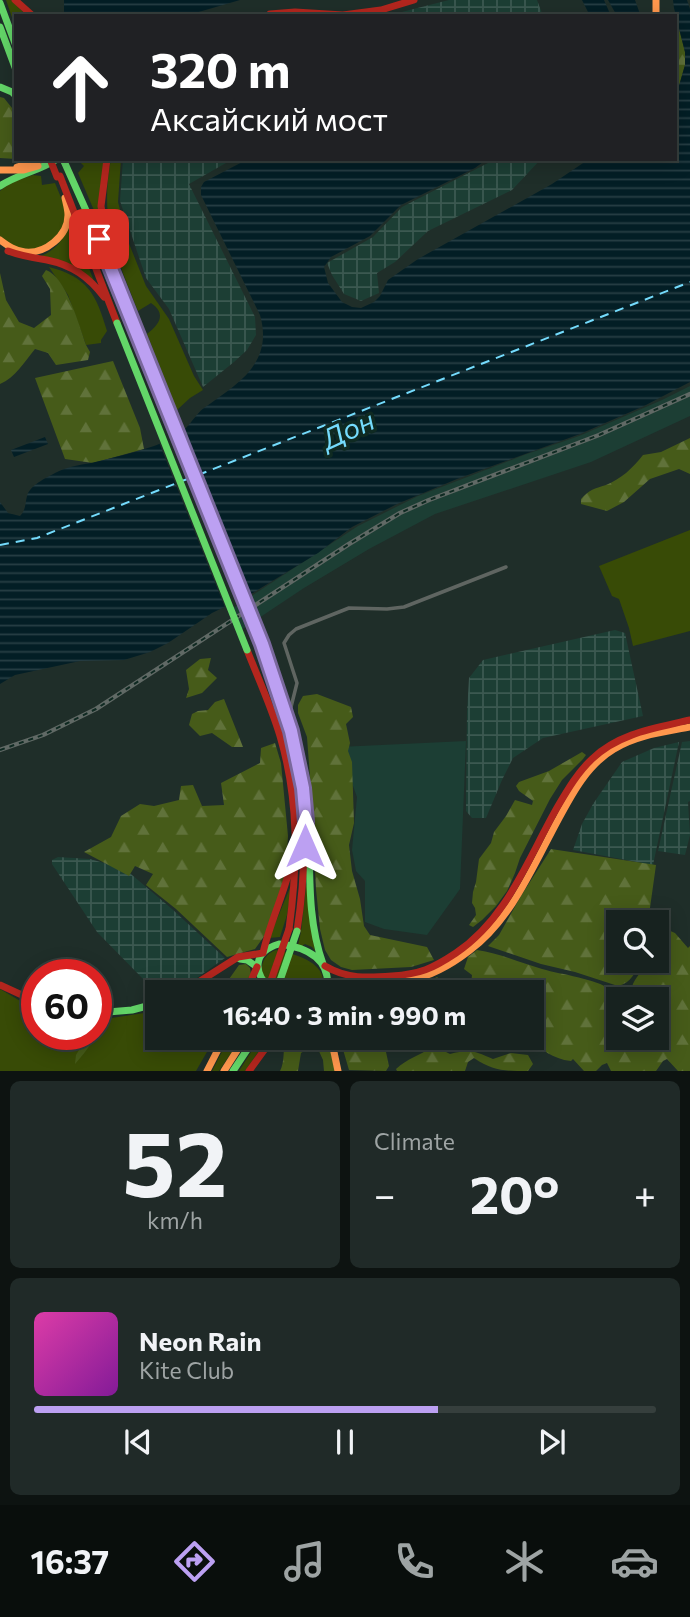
<!DOCTYPE html>
<html lang="en">
<head>
<meta charset="utf-8">
<style>
	body { margin:0; font-family:Commissioner,sans-serif; background:#202a28; color:#f1f3f6; height:100vh; display:flex; flex-direction:column; font-size:26px; white-space:nowrap }
	* { box-sizing:border-box; margin:0 }
	p { font-size:23px; color:#9ea4a4 }
	.icon { flex:none; width:38px; height:38px; fill:none; stroke:currentColor; stroke-width:2; stroke-linecap:round; stroke-linejoin:round }
	.map { position:relative; height:1071px; overflow:hidden }
	.panel { display:flex; flex-direction:column; gap:10px; padding:10px; background:#0d1311; flex:1 }
	.panel>* { flex:none }
	.hud { position:absolute; left:14px; top:14px; width:663px; height:147px; border-radius:0px; box-shadow:0 4px 18px #0003,0 0 0 2px #363f3d; background:#202124; color:#fff; overflow:hidden }
	.tools { position:absolute; left:606px; top:910px; display:grid; gap:14px }
	.tools a { display:grid; place-items:center; width:63px; height:63px; border-radius:0px; background:#17221f; box-shadow:0 4px 18px #0003,0 0 0 2px #363f3d; font-size:35px }
	.speed { position:absolute; left:21px; top:959px; display:flex; gap:14px; font-size:35px; font-weight:700; text-align:center }
	.speed>* { display:grid; place-content:center; width:91px; height:91px; border-radius:50%; background:#17221f; box-shadow:0 4px 18px #0003,0 0 0 2px #363f3d; line-height:1 }
	.speed .limit { border:10px solid #d22; background:#fff; color:#111 }
	.pin { position:absolute; display:grid; place-items:center; width:60px; height:60px; color:#fff; margin:-30px; border-radius:14px; box-shadow:0 4px 10px #0006 }
	.me { position:absolute; width:77px; margin:-38px; rotate:0deg; stroke-linejoin:round; filter:drop-shadow(0 0 5px #0008) }
	.turn { display:flex; align-items:center; gap:24px; height:147px; padding:0 21px; font-size:32px }
	.turn .icon { width:91px; height:91px; stroke-width:2.5 }
	.turn b { display:block; font-size:49px; line-height:60px }
	.big { font-size:52px; font-weight:700; line-height:1.1 }
	.panel .card { flex:1; display:flex; flex-direction:column; justify-content:center; gap:10px; min-width:0; padding:0 24px; border-radius:10px; background:#202a28 }
	.panel .dial { align-items:center; gap:0 }
	.dial b { font-size:91px; line-height:1 }
	.song { display:flex; align-items:center; gap:21px }
	.cover { width:84px; height:84px; border-radius:10px; background:linear-gradient(135deg,hsl(320 70% 55%),hsl(290 70% 35%)) }
	.played { height:7px; border-radius:4px; background:linear-gradient(90deg,#bca0f2 65%,#363f3d 65%) }
	.keys { display:flex; justify-content:space-around; direction:ltr }
	.heat { display:flex; justify-content:space-between; align-items:center; font-size:38px; direction:ltr }
	.panel .tiles { flex:1; display:grid; gap:10px; grid-template-columns:1fr 1fr }
	.card:last-child { grid-column:span 2 }
	.trip { position:absolute; left:145px; top:980px; width:399px; height:70px; border-radius:0px; background:#17221f; box-shadow:0 4px 18px #0003,0 0 0 2px #363f3d; font-weight:700; line-height:70px; text-align:center }
	.tabs { display:flex; height:112px; justify-content:space-around; align-items:center; background:#090e0c; color:#9ea4a4 }
	.tabs .icon { width:49px; height:49px }
	.tabs .on { color:#bca0f2 }
	.tabs b { font-size:32px; color:#f1f3f6 }
	.map>svg:first-child { display:block }
</style>
</head>
<body>
<div class="map">
<svg width="690" height="1071" viewBox="0 0 690 1071">
	<defs>
		<pattern id="industrial-grid" width="8" height="8" patternUnits="userSpaceOnUse" patternTransform="scale(1.75)"><rect width="8" height="8" fill="#1c3e34"/><path d="M0 4h8M4 0v8" fill="none" stroke="#3c5951"/></pattern>
		<pattern id="forest-firs" width="22" height="20" patternUnits="userSpaceOnUse" patternTransform="scale(1.75)"><rect width="22" height="20" fill="#465b19"/><path d="M5 1l3.5 6h-7zM16 11l3.5 6h-7z" fill="#60723a"/></pattern>
		<pattern id="water-rules" width="6" height="5" patternUnits="userSpaceOnUse" patternTransform="scale(1.75)"><rect width="6" height="5" fill="#031e25"/><path d="M0 2.5h6" fill="none" stroke="#273e44"/></pattern>
	</defs>
	<rect width="100%" height="100%" fill="#1f2e29"/>
	<!-- built -->
	<path fill="#1c3e34" d="M 690,386 L 690,416 L 591,462 L 435,514 L 369,549 L 304,588 L 241,630 L 233,608 L 358,526 L 418,496 L 524,455 L 579,436 L 662,400 Z
		M 466,741 L 460,889 L 427,935 L 384,929 L 365,922 L 365,881 L 356,871 L 352,850 L 357,797 L 339,747 Z"/>
	<!-- industrial -->
	<path fill="url(#industrial-grid)" d="M 449,0 L 537,0 L 543,16 L 386,16 Z
		M 123,159 L 233,159 L 189,184 L 255,317 L 256,335 L 247,350 L 234,362 L 203,387 L 169,309 L 146,278 L 120,201 Z
		M 492,159 L 541,159 L 512,190 L 428,231 L 395,262 L 377,273 L 379,293 L 361,301 L 344,294 L 332,275 L 327,263 L 373,237 L 402,207 L 490,162 Z
		M 615,630 L 625,633 L 643,716 L 543,738 L 513,758 L 502,780 L 486,818 L 472,818 L 466,811 L 467,712 L 469,678 L 483,660 Z
		M 690,741 L 690,801 L 688,802 L 690,835 L 685,855 L 658,851 L 682,742 Z
		M 679,742 L 653,865 L 573,850 L 582,824 L 593,804 L 622,762 L 654,748 Z
		M 58,857 L 90,859 L 125,869 L 172,909 L 225,958 L 187,985 L 171,987 L 155,986 L 146,982 L 97,932 L 52,864 L 52,860 Z"/>
	<!-- green -->
	<path fill="#384b06" d="M 6,0 L 11,0 L 27,16 L 16,16 L 16,29 Z
		M 77,159 L 105,159 L 100,221 L 99,222 L 78,173 L 84,166 Z
		M 111,159 L 121,159 L 118,202 L 128,241 L 146,286 L 169,319 L 194,376 L 203,390 L 190,398 L 177,410 L 147,334 C 159,325 167,314 151,303 L 138,311 C 116,255 99,222 111,159 Z
		M 33,175 L 41,176 L 42,185 L 55,183 L 64,205 L 66,217 L 62,228 L 50,244 L 33,250 L 21,250 L 10,245 L 0,236 L 0,191 L 10,183 Z
		M 71,220 L 95,284 L 76,268 L 42,259 L 41,256 C 58,249 65,237 71,220 Z
		M 49,267 C 88,277 96,294 107,331 L 101,340 L 101,343 L 86,345 L 68,295 Z
		M 690,530 L 690,631 L 633,646 L 629,628 L 619,599 L 612,596 L 599,566 Z
		M 307,885 L 309,915 L 315,951 L 312,947 L 305,944 L 302,946 L 298,945 L 301,932 L 306,886 Z
		M 290,888 L 291,891 L 287,915 L 280,937 L 269,938 Z
		M 276,950 C 297,954 334,965 320,992 C 308,992 290,995 279,992 C 258,987 255,957 276,950 Z
		M 0,989 L 32,1008 L 37,1008 L 37,1034 L 96,1034 L 96,1018 L 105,1019 L 157,1011 L 158,1038 L 215,1038 L 196,1071 L 0,1071 Z
		M 229,1038 L 241,1038 L 219,1071 L 212,1071 Z
		M 260,1038 L 268,1038 L 245,1071 L 239,1071 Z"/>
	<!-- forest -->
	<path fill="url(#forest-firs)" d="M 679,29 L 685,52 L 685,65 L 677,93 L 676,92 L 676,32 Z
		M 0,97 L 4,98 L 16,113 L 16,159 L 0,158 Z
		M 46,270 C 66,277 79,325 86,345 L 90,352 L 88,360 L 56,365 L 48,353 L 35,349 C 25,361 15,378 0,384 L 0,273 L 6,300 L 19,322 L 34,328 L 51,315 L 50,289 L 42,276 Z
		M 113,361 L 140,428 L 144,449 L 93,463 L 65,459 L 35,378 Z
		M 690,438 L 690,474 L 679,469 L 650,479 L 624,502 L 607,511 L 581,504 L 581,499 C 590,489 594,489 606,485 C 621,479 633,468 643,455 L 661,452 Z
		M 211,658 L 208,670 L 217,678 L 202,693 L 186,698 L 189,689 L 186,670 L 200,659 Z
		M 317,694 L 351,707 L 353,717 L 346,724 L 350,743 L 348,751 L 352,762 L 354,823 L 349,845 L 352,871 L 360,899 L 364,926 L 370,935 L 427,947 L 434,960 L 411,967 L 352,970 L 341,967 L 331,960 L 325,950 L 320,929 L 316,889 L 310,777 L 307,737 L 298,713 L 298,705 L 303,696 Z
		M 224,699 L 243,747 L 232,747 L 212,733 L 200,736 L 189,725 L 192,714 L 198,711 L 208,710 L 215,702 Z
		M 275,743 L 281,763 L 288,836 L 286,873 L 278,902 L 265,935 L 255,949 L 227,957 L 176,909 L 146,885 L 153,874 L 135,866 L 129,876 L 84,852 L 111,837 L 121,816 L 140,804 L 154,806 L 179,800 L 181,786 L 193,785 L 202,806 L 224,805 L 221,783 L 260,763 L 261,748 Z
		M 582,752 L 586,755 L 583,759 L 562,780 L 550,799 L 520,858 L 515,873 L 507,891 L 496,906 L 482,920 L 473,927 L 469,925 L 476,915 L 475,908 L 472,903 L 473,892 L 476,882 L 479,859 L 491,843 L 494,832 L 506,816 L 515,800 L 532,805 L 533,801 L 519,791 L 516,786 L 519,782 L 549,771 Z
		M 551,849 L 656,865 L 648,922 L 618,922 L 618,961 L 640,961 C 636,972 631,983 618,986 L 575,972 L 541,964 L 488,946 L 499,935 L 521,896 Z
		M 668,930 L 675,933 L 688,948 L 690,946 L 690,1071 L 678,1071 L 667,1059 L 663,1061 L 656,1071 L 611,1071 L 607,1063 L 602,1065 L 596,1071 L 584,1071 L 573,1059 L 571,1061 C 552,1059 542,1049 527,1038 L 532,1038 L 532,992 L 432,992 L 430,986 L 431,980 L 437,977 L 451,989 L 460,991 C 467,987 472,982 472,975 L 464,969 L 468,957 L 477,950 C 499,953 520,963 542,969 C 563,975 593,978 612,990 L 612,998 L 618,1003 L 618,1038 L 656,1038 L 656,999 L 629,999 C 631,995 631,991 632,987 C 634,978 644,970 648,961 L 656,961 C 656,949 655,936 668,930 Z
		M 246,964 L 250,968 L 251,974 L 238,992 L 207,992 L 205,987 L 210,983 L 227,982 L 239,965 Z
		M 89,1034 L 96,1034 C 91,1045 83,1055 75,1064 L 76,1055 Z
		M 285,1038 L 328,1038 L 335,1071 L 324,1071 L 323,1060 L 318,1049 L 310,1047 L 301,1053 L 298,1071 L 280,1071 C 285,1062 283,1048 285,1038 Z
		M 343,1038 L 378,1038 L 386,1052 L 389,1066 L 386,1071 L 349,1070 L 342,1046 Z
		M 405,1038 L 441,1038 L 446,1052 L 450,1054 C 469,1049 475,1051 493,1059 L 511,1053 L 528,1055 L 533,1064 L 528,1071 C 505,1071 493,1071 474,1058 L 468,1062 L 465,1071 L 397,1071 L 396,1069 C 408,1058 419,1056 432,1047 L 421,1042 L 400,1050 L 398,1042 Z"/>
	<!-- water -->
	<path fill="url(#water-rules)" d="M 64,0 L 240,0 L 185,16 L 64,16 Z
		M 582,0 L 604,0 L 611,16 L 590,16 Z
		M 608,0 L 635,0 L 640,14 L 636,16 L 617,16 Z
		M 673,0 L 687,0 L 690,9 L 690,382 L 644,406 L 580,434 L 457,479 L 397,504 L 352,527 L 318,553 L 251,594 L 212,613 L 168,643 L 150,652 L 124,660 L 80,661 L 15,675 L 0,684 L 0,502 L 8,513 L 20,516 C 26,510 25,504 27,496 C 30,485 46,478 55,473 C 66,467 79,465 91,463 C 112,458 133,453 154,446 C 164,442 178,436 186,428 C 192,422 197,413 204,408 C 237,384 274,364 260,315 L 201,195 L 201,187 L 204,182 L 248,159 L 487,159 L 475,168 L 401,205 L 370,236 L 331,257 L 324,267 L 328,283 L 342,302 L 352,307 L 361,308 L 374,302 L 380,296 L 388,280 L 418,259 L 552,184 L 589,159 L 676,159 L 676,96 L 685,65 L 685,52 L 674,8 Z
		M 45,437 L 48,444 L 14,457 L 11,450 Z"/>
	<!-- pier -->
	<path fill="#1f2e29" d="M 181,428 L 248,599 L 226,610 L 158,440 Z"/>
	<g fill="none" stroke-linecap="round" stroke-linejoin="round">
		<!-- ferry -->
		<path stroke="#74dbfc" stroke-width="2" stroke-dasharray="9 7" stroke-linecap="butt" d="M 198,475 L 690,282
			M 182,481 L 193,477
			M 0,545 L 37,538 L 177,483"/>
		<!-- street -->
		<path stroke="#5f6561" stroke-width="3.5" d="M 288,719 L 297,683 L 284,643 L 289,635 L 296,629 L 349,608 L 387,609 L 404,607 L 506,567"/>
		<!-- fast -->
		<path stroke="#63d668" stroke-width="7" d="M 0,3 L 16,46
			M 0,27 L 16,70
			M 0,87 L 12,92 L 16,96
			M 63,159 L 110,264 L 131,317
			M 0,186 C 18,174 39,171 57,159
			M 309,835 C 310,879 308,922 323,964
			M 240,959 L 247,960 L 257,967
			M 271,990 C 253,973 252,952 279,944 C 308,947 332,960 327,992
			M 96,1013 L 132,1010 L 158,1003
			M 233,1071 L 255,1038"/>
		<!-- slow -->
		<path stroke="#ff974d" stroke-width="7" d="M 656,0 L 656,16
			M 17,167 L 44,159
			M 0,170 L 24,170 L 38,166
			M 0,240 C 8,246 15,251 25,252 C 45,254 68,236 68,215 C 68,209 66,203 65,198
			M 328,992 C 357,978 382,985 412,979 C 432,976 452,964 469,951 C 512,919 533,866 558,820 C 572,794 587,765 614,749 C 636,735 664,732 690,727
			M 331,1038 L 338,1071
			M 207,1071 L 224,1038
			M 224,1071 L 245,1038"/>
		<!-- jam -->
		<path stroke="#b3261e" stroke-width="7" d="M 15,0 L 33,16
			M 381,10 L 414,0
			M 270,14 L 295,12 L 343,15 L 381,10
			M 107,159 L 101,206 L 109,255
			M 60,176 L 117,323
			M 8,251 C 21,256 34,258 47,260 C 72,265 89,277 104,297
			M 262,644 C 271,670 281,695 288,721 C 307,791 308,860 297,931
			M 247,650 C 258,678 271,706 280,736 C 299,800 298,864 289,929
			M 263,953 C 271,917 289,886 293,849
			M 325,966 C 347,979 367,978 392,976 C 420,974 432,969 456,953 C 508,918 528,858 558,806 C 568,789 578,772 592,759 C 619,733 656,728 690,720
			M 0,985 L 37,1002
			M 183,992 L 238,957 L 263,953
			M 246,992 L 257,967
			M 249,1071 L 273,1038"/>
		<defs>
			<path id="rail" d="M 0,750 L 43,735 L 96,709 L 349,544 L 400,513 L 429,500 L 599,435 L 690,394"/>
		</defs>
		<!-- rail casing -->
		<use href="#rail" stroke="#606965" stroke-width="4.5"/>
		<!-- rail -->
		<use href="#rail" stroke="#0f2a22" stroke-width="2" stroke-dasharray="5" stroke-linecap="butt"/>
		<!-- fast-bridge -->
		<path stroke="#63d668" stroke-width="7" d="M 117,323 L 247,650
			M 276,992 L 297,931"/>
		<!-- slow-bridge -->
		<path stroke="#ff974d" stroke-width="7" d="M 131,317 L 262,644"/>
		<!-- jam-bridge -->
		<path stroke="#b3261e" stroke-width="7" d="M 50,159 L 57,177
			M 267,992 L 289,929"/>
	</g>
	<g fill="none" stroke-linecap="round" stroke-linejoin="round">
		<defs>
			<path id="route" d="M 99,239 L 262,644 L 291,731 L 303,788 L 306,822 L 305,846"/>
		</defs>
		<!-- route casing -->
		<use href="#route" stroke="#7a689d" stroke-width="18"/>
		<!-- route -->
		<use href="#route" stroke="#bca0f2" stroke-width="12"/>
	</g>
	<g text-anchor="middle" stroke-width="7" stroke-linejoin="round" paint-order="stroke">
		<!-- water labels -->
		<g font-size="28" font-style="italic" fill="#74dbfc" stroke="#0f2a22">
			<text transform="translate(348 430) rotate(-25)" y="10">Дон</text>
		</g>
	</g>
</svg>
<div class="tools">
<a><svg class="icon" aria-label="search" viewBox="0 0 24 24"><circle cx="10" cy="10" r="6"/><path d="M15 15l6 6"/></svg></a>
<a><svg class="icon" aria-label="layers" viewBox="0 0 24 24"><path d="M12 4l9 5-9 5-9-5zM3 14l9 5 9-5"/></svg></a>
</div>
<div class="speed"><div class="limit">60</div></div>
<div class="pin" style="left:99px;top:239px;background:#d93025"><svg class="icon" aria-label="arrive" viewBox="0 0 24 24"><path d="M6 21V4h12l-3 4 3 4H6"/></svg></div>
<svg class="me" style="left:305px;top:846px" viewBox="-20 -20 40 40"><path d="M0-17L14 15 0 8-14 15z" fill="#bca0f2" stroke="#fff" stroke-width="4"/></svg>
<div class="trip">16:40 · 3 min · 990 m</div>
<div class="hud">
<div class="turn"><svg class="icon" aria-label="ahead" viewBox="0 0 24 24"><path d="M12 20V5M6 11l6-6 6 6"/></svg><div><b>320 m</b>Аксайский мост</div></div>
</div>
</div>
<section class="panel">
<div class="tiles">
<div class="card dial"><b>52</b><p>km/h</p></div>
<div class="card"><p>Climate</p>
<div class="heat"><a>−</a><b class="big">20°</b><a>+</a></div>
</div>
<div class="card">
<div class="song"><i class="cover"></i><div><b>Neon Rain</b><p>Kite Club</p></div></div>
<div class="played"></div>
<div class="keys"><svg class="icon" aria-label="previous" viewBox="0 0 24 24"><path d="M18 5L8 12l10 7zM5 5v14"/></svg><svg class="icon" aria-label="pause" viewBox="0 0 24 24"><path d="M8 5v14M16 5v14"/></svg><svg class="icon" aria-label="next" viewBox="0 0 24 24"><path d="M6 5l10 7-10 7zM19 5v14"/></svg></div>
</div>
</div>
</section>
<nav class="tabs">
<b>16:37</b>
<svg class="icon on" aria-label="directions" viewBox="0 0 24 24"><path d="M12 3l9 9-9 9-9-9zM9 14v-3h6M13 9l2 2-2 2"/></svg>
<svg class="icon" aria-label="music" viewBox="0 0 24 24"><path d="M9 18V5l10-2v13"/><circle cx="6" cy="18" r="3"/><circle cx="16" cy="16" r="3"/></svg>
<svg class="icon" aria-label="phone" viewBox="0 0 24 24"><path d="M5 4h4l2 5-3 2q2 4 5 5l2-3 5 2v4C11 20 4 13 5 4z"/></svg>
<svg class="icon" aria-label="climate" viewBox="0 0 24 24"><path d="M12 3v18M4 7l16 10M4 17L20 7"/></svg>
<svg class="icon" aria-label="car" viewBox="0 0 24 24"><path d="M5 17H2v-5l4-1 3-4h7l3 4 3 1v5h-3M9 17h6M6 11h13"/><circle cx="7" cy="17" r="2"/><circle cx="17" cy="17" r="2"/></svg>
</nav>
</body>
</html>
